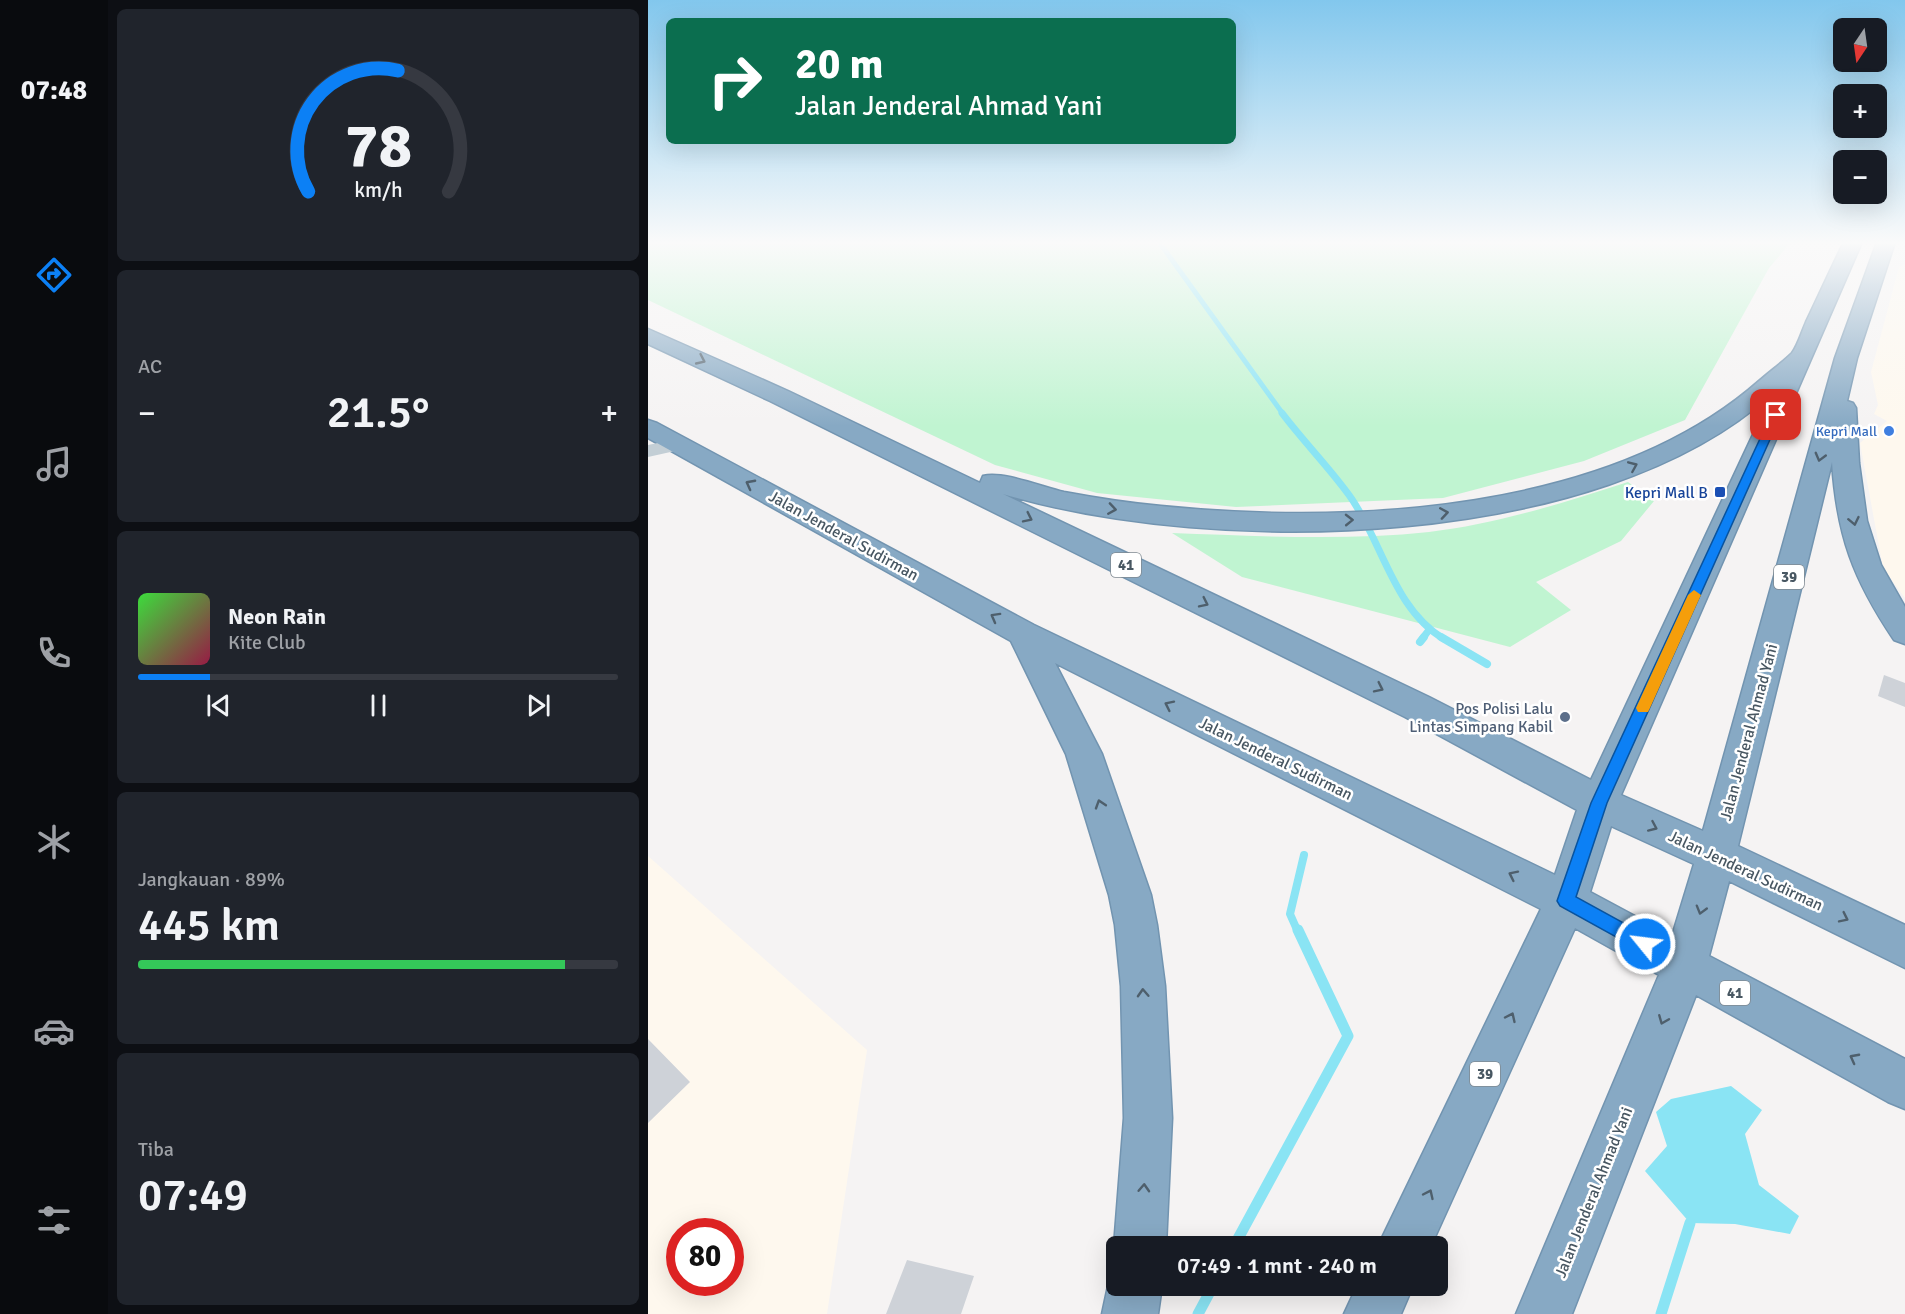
<!DOCTYPE html>
<html lang="id">
<head>
<meta charset="utf-8">
<style>
	body { margin:0; font-family:Signika,sans-serif; background:#20242c; color:#f1f3f6; height:100vh; display:flex; flex-direction:column; font-size:22px; white-space:nowrap }
	* { box-sizing:border-box; margin:0 }
	p { font-size:20px; color:#9ea1a6 }
	.icon { flex:none; width:33px; height:33px; fill:none; stroke:currentColor; stroke-width:2; stroke-linecap:round; stroke-linejoin:round }
	.map { position:relative; flex:1; overflow:hidden }
	.sheet { display:flex; flex-direction:column; gap:9px; padding:9px; background:#0d0f14; width:540px }
	.sheet>* { flex:none }
	.hud { position:absolute; left:18px; top:18px; width:570px; height:126px; border-radius:9px; box-shadow:0 6px 24px #0002; background:#0b6e4f; color:#fff; overflow:hidden }
	.needle { width:39px; rotate:193deg }
	.tools { position:absolute; left:1185px; top:18px; display:grid; gap:12px }
	.tools a { display:grid; place-items:center; width:54px; height:54px; border-radius:9px; background:#171b24; box-shadow:0 6px 24px #0002; font-size:30px }
	.speed { position:absolute; left:18px; top:1218px; display:flex; gap:12px; font-size:30px; font-weight:700; text-align:center }
	.speed>* { display:grid; place-content:center; width:78px; height:78px; border-radius:50%; background:#171b24; box-shadow:0 6px 24px #0002; line-height:1 }
	.speed .limit { border:9px solid #d22; background:#fff; color:#111 }
	.pin { position:absolute; display:grid; place-items:center; width:51px; height:51px; color:#fff; margin:-26px; border-radius:12px; box-shadow:0 3px 9px #0006 }
	.me { position:absolute; width:66px; margin:-33px; rotate:299deg; stroke-linejoin:round; filter:drop-shadow(0 0 4px #0008) }
	.turn { display:flex; align-items:center; gap:21px; height:126px; padding:0 30px; font-size:27px }
	.turn .icon { width:78px; height:78px; stroke-width:2.5 }
	.turn b { display:block; font-size:42px; line-height:51px }
	.big { font-size:45px; font-weight:600; line-height:1.1 }
	.sheet .card { flex:1; display:flex; flex-direction:column; justify-content:center; gap:9px; min-width:0; padding:0 21px; border-radius:9px; background:#20242c }
	.sheet .dial { align-items:center; gap:0 }
	.dial svg { height:156px; overflow:visible; fill:none; stroke:#363941; stroke-width:7; stroke-linecap:round; text-anchor:middle }
	.dial text { fill:#f1f3f6; stroke:none }
	.song { display:flex; align-items:center; gap:18px }
	.cover { width:72px; height:72px; border-radius:9px; background:linear-gradient(135deg,hsl(120 70% 55%),hsl(340 70% 35%)) }
	.played { height:6px; border-radius:3px; background:linear-gradient(90deg,#0c80f5 15%,#363941 15%) }
	.keys { display:flex; justify-content:space-around; direction:ltr }
	.heat { display:flex; justify-content:space-between; align-items:center; font-size:33px; direction:ltr }
	.charge { height:9px; border-radius:4px; background:linear-gradient(90deg,#34c759 89%,#363941 0) }
	.trip { position:absolute; left:458px; top:1236px; width:342px; height:60px; border-radius:9px; background:#171b24; box-shadow:0 6px 24px #0002; font-weight:600; line-height:60px; text-align:center }
	main { display:flex; flex:1; min-height:0 }
	.menu { display:flex; flex-direction:column; width:108px; justify-content:space-around; align-items:center; background:#090b0e; color:#9ea1a6 }
	.menu .icon { width:42px; height:42px }
	.menu .current { color:#0c80f5 }
	.menu b { font-size:27px; color:#f1f3f6 }
	.map>svg:first-child { display:block }
</style>
</head>
<body>
<main>
<nav class="menu">
<b>07:48</b>
<svg class="icon current" aria-label="directions" viewBox="0 0 24 24"><path d="M12 3l9 9-9 9-9-9zM9 14v-3h6M13 9l2 2-2 2"/></svg>
<svg class="icon" aria-label="music" viewBox="0 0 24 24"><path d="M9 18V5l10-2v13"/><circle cx="6" cy="18" r="3"/><circle cx="16" cy="16" r="3"/></svg>
<svg class="icon" aria-label="phone" viewBox="0 0 24 24"><path d="M5 4h4l2 5-3 2q2 4 5 5l2-3 5 2v4C11 20 4 13 5 4z"/></svg>
<svg class="icon" aria-label="climate" viewBox="0 0 24 24"><path d="M12 3v18M4 7l16 10M4 17L20 7"/></svg>
<svg class="icon" aria-label="car" viewBox="0 0 24 24"><path d="M5 17H2v-5l4-1 3-4h7l3 4 3 1v5h-3M9 17h6M6 11h13"/><circle cx="7" cy="17" r="2"/><circle cx="17" cy="17" r="2"/></svg>
<svg class="icon" aria-label="filters" viewBox="0 0 24 24"><path d="M4 7h16M4 17h16"/><circle cx="9" cy="7" r="2"/><circle cx="15" cy="17" r="2"/></svg>
</nav>
<section class="sheet">
<div class="card dial"><svg viewBox="0 0 100 80">
<path d="M14 69A42 42 0 1 1 86 69"/>
<path d="M14 69A42 42 0 0 1 60 7" stroke="#0c80f5"/>
<text x="50" y="56" font-size="32" font-weight="700">78</text>
<text x="50" y="72" font-size="11">km/h</text>
</svg></div>
<div class="card"><p>AC</p>
<div class="heat"><a>−</a><b class="big">21.5°</b><a>+</a></div>
</div>
<div class="card">
<div class="song"><i class="cover"></i><div><b>Neon Rain</b><p>Kite Club</p></div></div>
<div class="played"></div>
<div class="keys"><svg class="icon" aria-label="previous" viewBox="0 0 24 24"><path d="M18 5L8 12l10 7zM5 5v14"/></svg><svg class="icon" aria-label="pause" viewBox="0 0 24 24"><path d="M8 5v14M16 5v14"/></svg><svg class="icon" aria-label="next" viewBox="0 0 24 24"><path d="M6 5l10 7-10 7zM19 5v14"/></svg></div>
</div>
<div class="card"><p>Jangkauan · 89%</p><b class="big">445 km</b><div class="charge"></div></div>
<div class="card"><p>Tiba</p><b class="big">07:49</b></div>
</section>
<div class="map">
<svg width="1257" height="1314" viewBox="0 0 1257 1314">
	<rect width="100%" height="100%" fill="#f5f3f3"/>
	<!-- commercial -->
	<path fill="#fef8ee" fill-rule="evenodd" d="M 1257,264 L 1257,598 L 1235,568 L 1212,443 L 1239,421 L 1226,414 L 1230,405 L 1223,372 L 1251,267 Z
		M 0,856 L 219,1050 L 179,1314 L 0,1314 ZM 32,1232 L 82,1232 L 82,1282 L 32,1282 Z"/>
	<!-- green -->
	<path fill="#c0f4d1" d="M 0,242 L 1143,242 L 1121,268 L 1037,420 L 936,461 L 795,498 L 588,507 L 449,493 L 347,465 L 0,300 Z
		M 980,482 L 1006,501 L 973,541 L 888,582 L 923,610 L 862,647 L 594,577 L 524,533 C 608,536 697,541 781,532 C 849,524 915,503 980,482 Z"/>
	<!-- water -->
	<path fill="#8ae4f4" d="M 1083,1086 L 1114,1110 L 1097,1134 L 1111,1185 L 1151,1216 L 1142,1234 L 1087,1224 L 1042,1223 L 997,1171 L 1019,1146 L 1008,1112 L 1023,1099 Z"/>
	<g fill="none" stroke-linecap="round" stroke-linejoin="round">
		<!-- stream-far3 -->
		<path stroke="#8ae4f4" stroke-width="5" d="M 511,242 L 635,414"/>
		<!-- stream-far2 -->
		<path stroke="#8ae4f4" stroke-width="7" d="M 634,413 C 655,441 680,466 701,495 C 734,540 745,609 796,639
			M 774,639 L 781,630"/>
		<!-- stream-far1 -->
		<path stroke="#8ae4f4" stroke-width="8" d="M 793,637 L 839,664
			M 772,642 L 776,637
			M 650,932 L 642,914 L 656,855"/>
		<!-- stream -->
		<path stroke="#8ae4f4" stroke-width="11" d="M 586,1246 L 700,1036 L 650,930
			M 550,1314 L 565,1286
			M 1013,1314 L 1042,1223"/>
	</g>
	<!-- building -->
	<path fill="#ced2d8" d="M 1236,675 L 1257,683 L 1257,707 L 1230,696 Z
		M 0,1039 L 42,1082 L 0,1123 Z
		M 259,1260 L 326,1276 L 313,1314 L 238,1314 Z"/>
	<g fill="none" stroke-linecap="round" stroke-linejoin="round">
		<defs>
			<path id="highway" d="M 1196,242 L 1214,242 L 973,795 L 1055,831 L 1187,358 L 1229,242 L 1247,242 L 1209,358 L 1199,401 L 1205,403 L 1208,408 L 1211,463 L 1219,521 L 1233,565 L 1257,607 L 1257,644 L 1246,640 C 1205,579 1189,536 1184,462 L 1090,846 L 1257,925 L 1257,968 L 1081,881 L 1061,956 L 1257,1059 L 1257,1109 L 1240,1102 L 1048,995 L 924,1314 L 868,1314 L 1011,975 L 927,928 L 783,1246 L 730,1246 L 893,909 L 407,663 L 454,754 L 503,895 L 509,925 L 517,986 L 524,1118 L 518,1246 L 468,1246 L 468,1252 L 466,1246 L 476,1118 L 473,986 L 467,925 L 461,895 L 418,754 L 363,641 L 0,438 L 0,420 L 9,423 L 386,625 L 907,875 L 929,810 L 757,717 L 122,401 L 0,344 L 0,329 L 140,391 L 332,483 L 335,476 C 356,471 394,487 416,492 C 448,498 480,503 513,506 C 703,525 961,513 1111,381 C 1121,372 1135,362 1144,353 C 1150,345 1154,331 1158,322 C 1171,295 1183,268 1196,242 ZM 1124,394 L 943,780 L 781,697 L 355,494 C 569,557 950,551 1124,394 ZM 963,826 L 1046,864 L 1024,936 L 942,892 Z
				M 468,1267 L 468,1286 L 514,1286 L 510,1314 L 454,1314 L 460,1286 Z
				M 709,1286 L 765,1286 L 753,1314 L 696,1314 Z"/>
		</defs>
		<!-- highway casing -->
		<use href="#highway" stroke="#7294b0" stroke-width="3"/>
		<!-- minor -->
		<path fill="#c3ced5" fill-rule="evenodd" d="M 29,439 L 36,441 L 39,445 L 36,449 L 0,457 L 0,445 Z"/>
		<!-- highway -->
		<use href="#highway" fill="#87a9c4" fill-rule="evenodd"/>
	</g>
	<!-- one-way arrows -->
	<defs><path id="oneway-chevron" d="M-2-3.5L2.5 0L-2 3.5" fill="none" stroke-width="1.6" stroke-linecap="round" stroke-linejoin="round" transform="scale(1.5)"/></defs>
	<g stroke="#4e5f6c">
		<use href="#oneway-chevron" transform="translate(53 360) rotate(25)"/>
		<use href="#oneway-chevron" transform="translate(1172 457) rotate(105)"/>
		<use href="#oneway-chevron" transform="translate(985 466) rotate(-23)"/>
		<use href="#oneway-chevron" transform="translate(102 484) rotate(-152)"/>
		<use href="#oneway-chevron" transform="translate(464 509) rotate(9)"/>
		<use href="#oneway-chevron" transform="translate(796 513) rotate(-9)"/>
		<use href="#oneway-chevron" transform="translate(380 518) rotate(26)"/>
		<use href="#oneway-chevron" transform="translate(701 520) rotate(-1)"/>
		<use href="#oneway-chevron" transform="translate(1206 521) rotate(78)"/>
		<use href="#oneway-chevron" transform="translate(556 603) rotate(26)"/>
		<use href="#oneway-chevron" transform="translate(347 617) rotate(-151)"/>
		<use href="#oneway-chevron" transform="translate(731 688) rotate(26)"/>
		<use href="#oneway-chevron" transform="translate(521 705) rotate(-154)"/>
		<use href="#oneway-chevron" transform="translate(452 804) rotate(-108)"/>
		<use href="#oneway-chevron" transform="translate(1005 827) rotate(24)"/>
		<use href="#oneway-chevron" transform="translate(865 875) rotate(-154)"/>
		<use href="#oneway-chevron" transform="translate(1053 910) rotate(106)"/>
		<use href="#oneway-chevron" transform="translate(1196 918) rotate(26)"/>
		<use href="#oneway-chevron" transform="translate(495 993) rotate(-93)"/>
		<use href="#oneway-chevron" transform="translate(863 1017) rotate(-65)"/>
		<use href="#oneway-chevron" transform="translate(1015 1020) rotate(112)"/>
		<use href="#oneway-chevron" transform="translate(1206 1058) rotate(-152)"/>
		<use href="#oneway-chevron" transform="translate(496 1188) rotate(-87)"/>
		<use href="#oneway-chevron" transform="translate(781 1194) rotate(-65)"/>
	</g>
	<!-- sky -->
	<linearGradient id="sky" x2="0" y2="1"><stop stop-color="#82c7ed"/><stop offset="0.57" stop-color="#fafafa"/><stop offset="1" stop-color="#fafafa" stop-opacity="0"/></linearGradient>
	<rect width="1257" height="426" fill="url(#sky)"/>
	<!-- route -->
	<path fill="#0c80f5" stroke="#08539f" stroke-width="1.5" d="M 1128,412 L 1133,415 L 959,803 L 928,897 L 1003,938 L 1006,944 L 1003,950 L 997,953 L 912,906 L 909,901 L 943,803 L 1123,415 Z"/>
	<!-- slow -->
	<path fill="#f59e0b" d="M 1046,590 L 1053,595 L 1002,708 L 1000,712 L 990,712 L 988,708 L 1040,595 Z"/>
	<!-- markers -->
	<circle fill="#3f7fe0" stroke="#fff" stroke-width="2" cx="1241" cy="431" r="6"/>
	<rect fill="#1a4fb4" stroke="#fff" stroke-width="2" x="1066" y="486" width="12" height="12" rx="3"/>
	<circle fill="#5c6f8a" stroke="#fff" stroke-width="2" cx="917" cy="717" r="6"/>
	<g text-anchor="middle" stroke-width="5" stroke-linejoin="round" paint-order="stroke">
		<!-- far-shop labels -->
		<g font-size="14" fill="#366cbe" stroke="#fff" text-anchor="end">
			<text x="1229" y="436">Kepri Mall</text>
		</g>
		<!-- shield labels -->
		<g fill="#fff" stroke="#7f8991" stroke-width="1.5">
			<rect x="463" y="553" width="30" height="24" rx="4.5"/>
			<rect x="1126" y="565" width="30" height="24" rx="4.5"/>
			<rect x="1072" y="981" width="30" height="24" rx="4.5"/>
			<rect x="822" y="1062" width="30" height="24" rx="4.5"/>
		</g>
		<g font-size="15" font-weight="bold" fill="#485762">
			<text x="478" y="570">41</text>
			<text x="1141" y="582">39</text>
			<text x="1087" y="998">41</text>
			<text x="837" y="1079">39</text>
		</g>
		<!-- transit labels -->
		<g font-size="16" fill="#164399" stroke="#fff" text-anchor="end">
			<text x="1060" y="498">Kepri Mall B</text>
		</g>
		<!-- street labels -->
		<g font-size="16" fill="#485762" stroke="#fff">
			<text transform="translate(196 535) rotate(29)" y="6">Jalan Jenderal Sudirman</text>
			<text transform="translate(1100 732) rotate(-75)" y="6">Jalan Jenderal Ahmad Yani</text>
			<text transform="translate(628 758) rotate(26)" y="6">Jalan Jenderal Sudirman</text>
			<text transform="translate(1098 870) rotate(25)" y="6">Jalan Jenderal Sudirman</text>
			<text transform="translate(945 1192) rotate(-68)" y="6">Jalan Jenderal Ahmad Yani</text>
		</g>
		<!-- service labels -->
		<g font-size="16" fill="#4e5e75" stroke="#fff" text-anchor="end">
			<text x="905" y="714">Pos Polisi Lalu<tspan x="905" dy="18">Lintas Simpang Kabil</tspan></text>
		</g>
	</g>
</svg>
<div class="tools">
<a><svg class="needle" viewBox="-14 -14 28 28"><path d="M0-13l5 13h-10z" fill="#e53935"/><path d="M0 13l5-13h-10z" fill="#9ea1a6"/></svg></a>
<a>+</a>
<a>−</a>
</div>
<div class="speed"><div class="limit">80</div></div>
<div class="pin" style="left:1128px;top:415px;background:#d93025"><svg class="icon" aria-label="arrive" viewBox="0 0 24 24"><path d="M6 21V4h12l-3 4 3 4H6"/></svg></div>
<svg class="me" style="left:997px;top:944px" viewBox="-20 -20 40 40"><circle r="17" fill="#0c80f5" stroke="#fff" stroke-width="3"/><path d="M0-11L8 9 0 5-8 9z" fill="#fff"/></svg>
<div class="trip">07:49 · 1 mnt · 240 m</div>
<div class="hud">
<div class="turn"><svg class="icon" aria-label="right" viewBox="0 0 24 24"><path d="M7 20v-9h11M14 6l5 5-5 5"/></svg><div><b>20 m</b>Jalan Jenderal Ahmad Yani</div></div>
</div>
</div>
</main>
</body>
</html>
